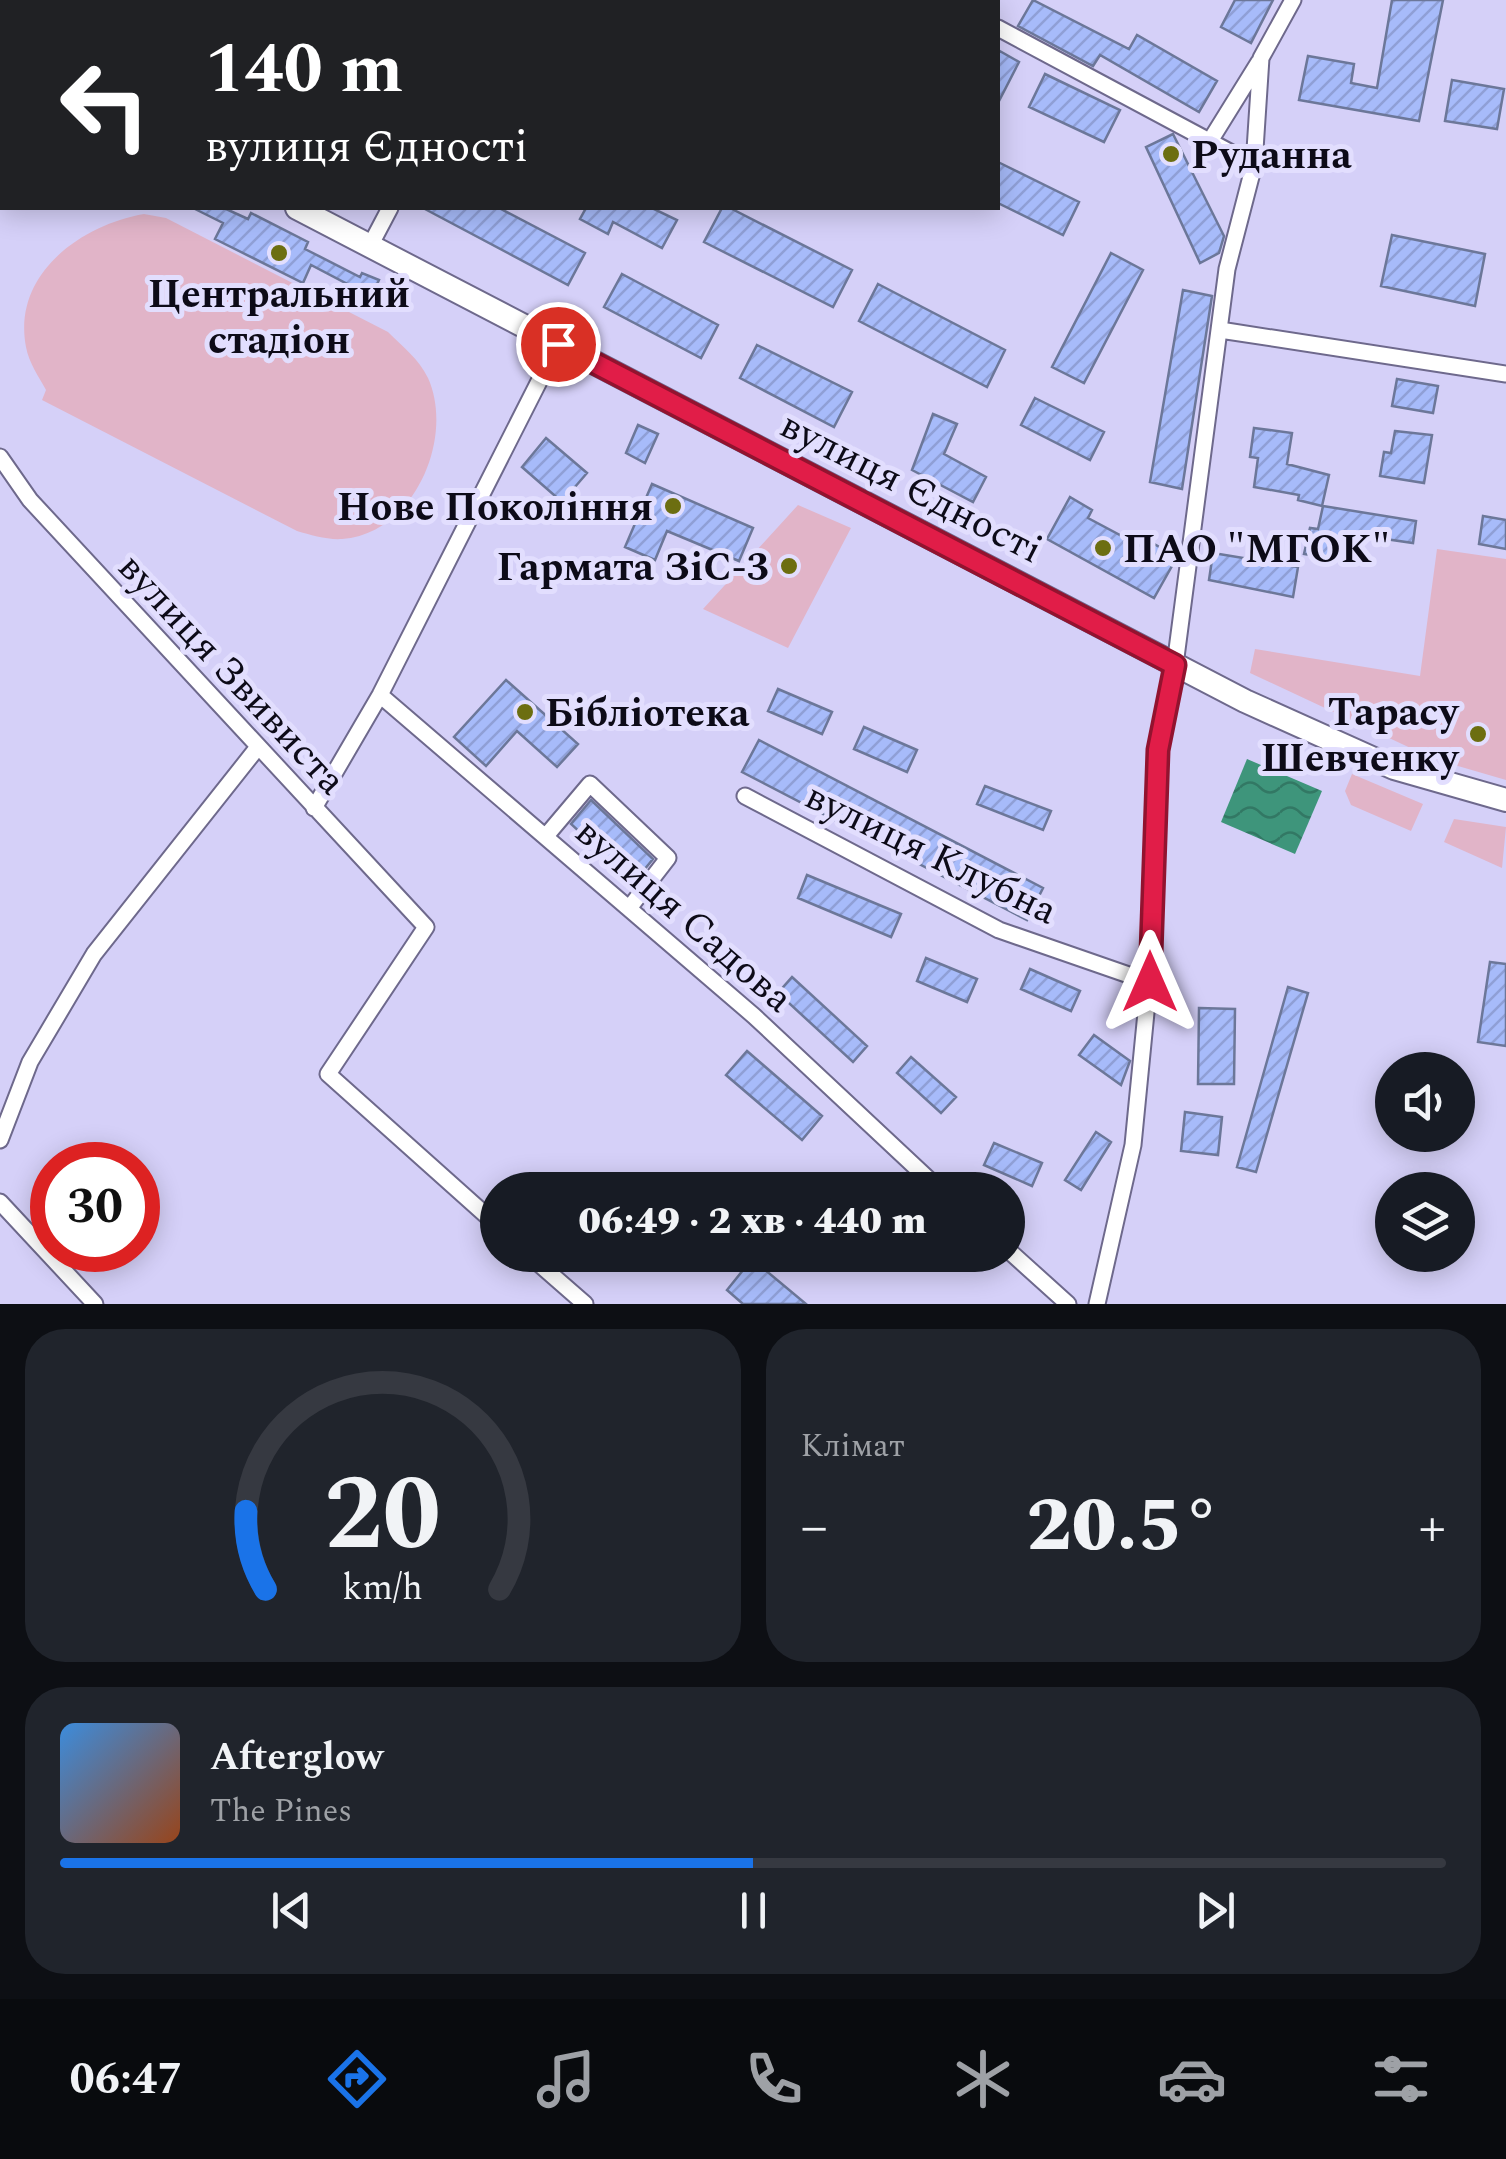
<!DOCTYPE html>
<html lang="uk">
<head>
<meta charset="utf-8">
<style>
	body { margin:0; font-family:Spectral,serif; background:#20242c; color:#f1f3f6; height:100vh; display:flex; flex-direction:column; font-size:38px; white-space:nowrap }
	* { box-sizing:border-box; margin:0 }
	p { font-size:32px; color:#9ea1a6 }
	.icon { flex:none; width:55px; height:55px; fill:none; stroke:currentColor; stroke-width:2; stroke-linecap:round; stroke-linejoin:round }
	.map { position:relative; height:1304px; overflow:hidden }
	.details { display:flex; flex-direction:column; gap:25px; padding:25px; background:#0d0f14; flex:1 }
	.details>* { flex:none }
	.banner { position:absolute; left:0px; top:0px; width:1000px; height:210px; box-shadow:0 5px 25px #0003; background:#202124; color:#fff; overflow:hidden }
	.buttons { position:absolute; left:1375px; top:1052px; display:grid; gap:20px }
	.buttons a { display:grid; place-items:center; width:100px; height:100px; border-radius:50%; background:#171b24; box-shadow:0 5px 25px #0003; font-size:50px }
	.speed { position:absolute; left:30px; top:1142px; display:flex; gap:20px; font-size:50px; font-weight:700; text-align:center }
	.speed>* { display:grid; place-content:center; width:130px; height:130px; border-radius:50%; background:#171b24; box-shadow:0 5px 25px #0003; line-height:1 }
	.speed .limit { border:15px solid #d22; background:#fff; color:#111 }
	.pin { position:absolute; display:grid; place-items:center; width:85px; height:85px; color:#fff; margin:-42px; border:5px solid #fff; border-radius:50%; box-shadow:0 2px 10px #0007 }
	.me { position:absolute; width:110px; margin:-55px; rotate:0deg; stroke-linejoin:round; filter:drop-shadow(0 0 8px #0008) }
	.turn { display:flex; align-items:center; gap:35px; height:210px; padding:0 40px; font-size:45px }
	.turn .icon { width:130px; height:130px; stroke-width:2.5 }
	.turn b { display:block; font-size:70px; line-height:85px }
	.big { font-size:75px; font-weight:800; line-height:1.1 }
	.details .tile { flex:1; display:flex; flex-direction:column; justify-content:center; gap:15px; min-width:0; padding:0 35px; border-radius:40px; background:#20242c }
	.details .dial { align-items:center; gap:0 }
	.dial svg { height:260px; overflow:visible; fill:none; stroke:#363941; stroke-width:7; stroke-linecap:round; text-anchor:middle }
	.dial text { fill:#f1f3f6; stroke:none }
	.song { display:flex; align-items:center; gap:30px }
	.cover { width:120px; height:120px; border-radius:15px; background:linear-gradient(135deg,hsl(210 70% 55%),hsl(20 70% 35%)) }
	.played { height:10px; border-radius:5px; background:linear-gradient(90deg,#1a73e8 50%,#363941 50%) }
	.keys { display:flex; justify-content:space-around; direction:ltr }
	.heat { display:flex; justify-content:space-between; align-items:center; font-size:55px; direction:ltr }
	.details .tiles { flex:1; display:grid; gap:25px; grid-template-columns:1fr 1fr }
	.tile:last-child { grid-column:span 2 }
	.trip { position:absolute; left:480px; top:1172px; width:545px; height:100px; border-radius:50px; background:#171b24; box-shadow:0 5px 25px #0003; font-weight:800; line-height:100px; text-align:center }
	.tab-bar { display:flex; height:160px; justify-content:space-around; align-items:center; background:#090b0e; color:#9ea1a6 }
	.tab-bar .icon { width:70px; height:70px }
	.tab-bar .active { color:#1a73e8 }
	.tab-bar b { font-size:45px; color:#f1f3f6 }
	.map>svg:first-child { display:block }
</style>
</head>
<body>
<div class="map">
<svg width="1506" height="1304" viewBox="0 0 1506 1304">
	<defs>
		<pattern id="water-waves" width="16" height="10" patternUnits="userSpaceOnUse" patternTransform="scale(2.5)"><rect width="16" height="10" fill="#3e957b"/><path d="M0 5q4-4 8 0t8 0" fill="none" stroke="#327864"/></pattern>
		<pattern id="building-hatch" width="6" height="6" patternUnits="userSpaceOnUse" patternTransform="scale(2.5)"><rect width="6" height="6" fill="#a7bbfa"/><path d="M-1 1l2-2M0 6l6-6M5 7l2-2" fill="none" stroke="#8f9fd6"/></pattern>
	</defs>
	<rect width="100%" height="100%" fill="#d5d0f8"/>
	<!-- green -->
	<path fill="#e1b4c8" d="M 144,214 L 166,218 L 388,332 C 402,346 419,359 428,378 C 455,438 414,534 342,539 C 327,540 311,535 297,531 L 42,400 L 46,390 C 39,377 29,363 26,347 C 12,274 81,225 144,214 Z
		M 798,505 L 851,528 L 788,648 L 703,609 Z
		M 1437,549 L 1506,559 L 1506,780 L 1434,759 L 1250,673 L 1255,649 L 1420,676 Z
		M 1352,774 L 1423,804 L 1411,831 L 1351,805 L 1345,791 Z
		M 1454,819 L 1506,827 L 1502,868 L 1444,842 Z"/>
	<!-- water -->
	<path fill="url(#water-waves)" d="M 1247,759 L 1322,791 L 1295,854 L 1221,822 Z"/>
	<!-- building -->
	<path fill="url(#building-hatch)" stroke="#6c7799" stroke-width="2.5" d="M 1033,0 L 1129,49 L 1137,35 L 1217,81 L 1199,112 L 1100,55 L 1093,66 L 1018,26 Z
		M 1235,0 L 1273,0 L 1251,43 L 1221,27 Z
		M 1392,0 L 1443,0 L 1419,121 L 1299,100 L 1308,56 L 1354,64 L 1351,83 L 1377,88 Z
		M 998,50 L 1019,62 L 998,103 Z
		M 1045,74 L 1120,110 L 1104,142 L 1029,107 Z
		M 1452,80 L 1504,89 L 1497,129 L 1445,121 Z
		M 1173,134 L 1224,236 L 1219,253 L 1200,263 L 1146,147 Z
		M 998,162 L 1079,202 L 1063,235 L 998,203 Z
		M 193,208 L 224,208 L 248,219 L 251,213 L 308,242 L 305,249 L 360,277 L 362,273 L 379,280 L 370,300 L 356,298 L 351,286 L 311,265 L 303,283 L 215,239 L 223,223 Z
		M 423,208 L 499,208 L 585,253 L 568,285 Z
		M 586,208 L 652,208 L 677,220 L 662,248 L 613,222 L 608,234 L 580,219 Z
		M 722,208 L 730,208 L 852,270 L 833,307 L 704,242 Z
		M 1392,235 L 1485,254 L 1475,306 L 1381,286 Z
		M 1111,253 L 1143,270 L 1084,383 L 1052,367 Z
		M 622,274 L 718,325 L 701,358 L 604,307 Z
		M 878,284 L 1005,350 L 987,387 L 859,321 Z
		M 1183,290 L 1212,296 L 1182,489 L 1150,482 Z
		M 757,345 L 852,392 L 834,427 L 740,378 Z
		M 1397,379 L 1438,386 L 1433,413 L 1392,406 Z
		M 1035,398 L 1104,432 L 1090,460 L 1021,425 Z
		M 933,414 L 957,424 L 944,454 L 986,477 L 973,502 L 912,470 Z
		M 638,425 L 658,434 L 645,463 L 626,453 Z
		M 1254,428 L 1292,433 L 1287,464 L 1329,475 L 1322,506 L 1298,500 L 1299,495 L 1254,487 L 1258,458 L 1250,457 Z
		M 1395,431 L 1432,435 L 1424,483 L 1380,476 L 1384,452 L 1391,453 Z
		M 546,438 L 587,473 L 562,502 L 522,467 Z
		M 652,484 L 753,528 L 739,561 L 667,531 L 655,560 L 625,547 Z
		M 1070,497 L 1092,510 L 1088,518 L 1150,551 L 1154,544 L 1177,557 L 1154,598 L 1047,539 Z
		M 1323,506 L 1416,521 L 1413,543 L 1344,533 L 1342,546 L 1333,544 L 1330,558 L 1304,554 L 1310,528 L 1318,529 Z
		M 1483,516 L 1506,520 L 1506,549 L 1479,544 Z
		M 1213,553 L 1298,567 L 1293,597 L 1209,580 Z
		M 506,680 L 578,744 L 557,767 L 517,731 L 486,766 L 454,737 Z
		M 778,689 L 832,712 L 822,734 L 768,711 Z
		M 864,727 L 917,750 L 907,772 L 854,749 Z
		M 759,740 L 1043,888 L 1027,920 L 742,772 Z
		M 985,786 L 1051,811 L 1043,830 L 977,804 Z
		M 591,800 L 653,859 L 634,882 L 571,824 Z
		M 807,875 L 901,914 L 891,937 L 798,898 Z
		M 926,958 L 977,979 L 967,1002 L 917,981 Z
		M 1490,962 L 1506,964 L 1506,1046 L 1478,1042 Z
		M 1030,969 L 1080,991 L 1071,1011 L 1021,989 Z
		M 792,977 L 867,1046 L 853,1062 L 778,993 Z
		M 1288,987 L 1308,993 L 1256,1172 L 1237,1167 Z
		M 1199,1008 L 1235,1009 L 1234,1084 L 1198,1084 Z
		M 1094,1035 L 1130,1061 L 1121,1085 L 1079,1055 Z
		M 747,1051 L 822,1116 L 802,1140 L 726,1075 Z
		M 911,1057 L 956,1097 L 941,1113 L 897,1073 Z
		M 1185,1112 L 1222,1117 L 1218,1155 L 1181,1151 Z
		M 1096,1132 L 1111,1142 L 1081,1190 L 1065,1180 Z
		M 994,1143 L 1042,1163 L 1032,1186 L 984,1165 Z
		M 752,1259 L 806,1304 L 743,1304 L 727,1290 Z"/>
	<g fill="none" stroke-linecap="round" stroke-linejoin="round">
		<defs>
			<path id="street" d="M 154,0 L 160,2
				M 944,0 L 949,2
				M 188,2 L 189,0
				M 315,2 L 317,0
				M 497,2 L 499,0
				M 998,28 L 1254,165
				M 1210,141 L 1259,62
				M 370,246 L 390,208
				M 1220,330 L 1506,374
				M 0,457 L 30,500 L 426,927 L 328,1074 L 498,1226
				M 380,695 L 754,1016 L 940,1190
				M 745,796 L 999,930 L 1149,982
				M 314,808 L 380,695 L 558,344
				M 546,836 L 590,784 L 668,858 L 630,907
				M 0,1140 L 30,1062 L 94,954 L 258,747
				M 0,1202 L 95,1304
				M 1008,1250 L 1068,1304
				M 529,1255 L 585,1304
				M 1097,1304 L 1133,1145 L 1149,982 L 1158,749 L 1175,665 L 1227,269 L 1254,165 L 1261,58 L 1293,0"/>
			<path id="secondary" d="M 0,53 L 2,54
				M 297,208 L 1245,701 L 1394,768 L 1506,800"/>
		</defs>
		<!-- street casing -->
		<use href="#street" stroke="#6e698c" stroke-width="19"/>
		<!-- secondary casing -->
		<use href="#secondary" stroke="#6e698c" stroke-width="26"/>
		<!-- street -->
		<use href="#street" stroke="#fff" stroke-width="15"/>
		<!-- secondary -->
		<use href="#secondary" stroke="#fff" stroke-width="22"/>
	</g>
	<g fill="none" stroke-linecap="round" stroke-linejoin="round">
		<defs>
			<path id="route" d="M 558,344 L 1175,665 L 1158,750 L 1150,982"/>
		</defs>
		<!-- route casing -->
		<use href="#route" stroke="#92132f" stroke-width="25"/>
		<!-- route -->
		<use href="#route" stroke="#e11d48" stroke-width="18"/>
	</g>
	<!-- markers -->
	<g fill="#6c6e11" stroke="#e2defe" stroke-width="4">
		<circle cx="1171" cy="154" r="10"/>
		<circle cx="279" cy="253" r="10"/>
		<circle cx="673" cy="506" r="10"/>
		<circle cx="1103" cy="548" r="10"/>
		<circle cx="789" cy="566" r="10"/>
		<circle cx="525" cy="712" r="10"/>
		<circle cx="1478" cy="734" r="10"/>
	</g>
	<g text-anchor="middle" stroke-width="10" stroke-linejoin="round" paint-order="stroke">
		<!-- poi labels -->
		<g font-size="40" font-weight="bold" fill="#0d0b18" stroke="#e2defe" text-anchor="start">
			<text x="1191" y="168">Руданна</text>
			<text x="279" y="307" text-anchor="middle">Центральний<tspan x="279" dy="46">стадіон</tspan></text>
			<text x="653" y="520" text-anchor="end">Нове Покоління</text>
			<text x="1123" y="562">ПАО "МГОК"</text>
			<text x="769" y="580" text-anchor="end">Гармата ЗіС-3</text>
			<text x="1458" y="725" text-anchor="end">Тарасу<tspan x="1458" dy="46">Шевченку</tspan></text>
			<text x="545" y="726">Бібліотека</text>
		</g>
		<!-- street labels -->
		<g font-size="40" fill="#0d0b18" stroke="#e2defe">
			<text transform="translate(912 486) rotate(27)" y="14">вулиця Єдності</text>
			<text transform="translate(233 673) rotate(47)" y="14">вулиця Звивиста</text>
			<text transform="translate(932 852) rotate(26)" y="14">вулиця Клубна</text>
			<text transform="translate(685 914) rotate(41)" y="14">вулиця Садова</text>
		</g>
	</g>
</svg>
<div class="buttons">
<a><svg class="icon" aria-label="sound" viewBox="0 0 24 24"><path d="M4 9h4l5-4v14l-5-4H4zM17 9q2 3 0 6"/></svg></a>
<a><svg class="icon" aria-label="layers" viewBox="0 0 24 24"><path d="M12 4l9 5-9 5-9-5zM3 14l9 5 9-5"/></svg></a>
</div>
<div class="speed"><div class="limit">30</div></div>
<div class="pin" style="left:558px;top:344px;background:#d93025"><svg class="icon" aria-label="arrive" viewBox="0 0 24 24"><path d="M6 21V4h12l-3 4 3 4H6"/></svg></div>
<svg class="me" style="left:1150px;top:982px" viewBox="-20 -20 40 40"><path d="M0-17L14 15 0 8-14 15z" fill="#e11d48" stroke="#fff" stroke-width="4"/></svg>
<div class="trip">06:49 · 2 хв · 440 m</div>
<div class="banner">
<div class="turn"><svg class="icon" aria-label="left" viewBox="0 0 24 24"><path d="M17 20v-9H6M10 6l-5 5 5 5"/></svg><div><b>140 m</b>вулиця Єдності</div></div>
</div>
</div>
<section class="details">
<div class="tiles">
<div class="tile dial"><svg viewBox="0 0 100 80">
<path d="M14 69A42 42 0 1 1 86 69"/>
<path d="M14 69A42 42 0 0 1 8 45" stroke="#1a73e8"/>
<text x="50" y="56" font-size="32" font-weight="700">20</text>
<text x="50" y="72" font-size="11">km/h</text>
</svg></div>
<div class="tile"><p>Клімат</p>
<div class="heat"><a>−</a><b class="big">20.5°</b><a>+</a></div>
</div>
<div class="tile">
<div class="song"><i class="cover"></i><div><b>Afterglow</b><p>The Pines</p></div></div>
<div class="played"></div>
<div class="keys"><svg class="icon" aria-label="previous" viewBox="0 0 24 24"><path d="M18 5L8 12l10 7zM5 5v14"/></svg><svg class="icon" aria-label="pause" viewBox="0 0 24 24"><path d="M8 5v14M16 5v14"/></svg><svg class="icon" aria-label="next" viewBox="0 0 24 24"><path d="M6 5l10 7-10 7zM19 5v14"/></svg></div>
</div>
</div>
</section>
<nav class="tab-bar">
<b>06:47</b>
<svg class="icon active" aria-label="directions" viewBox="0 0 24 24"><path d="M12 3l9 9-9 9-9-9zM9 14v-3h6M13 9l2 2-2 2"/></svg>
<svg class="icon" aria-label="music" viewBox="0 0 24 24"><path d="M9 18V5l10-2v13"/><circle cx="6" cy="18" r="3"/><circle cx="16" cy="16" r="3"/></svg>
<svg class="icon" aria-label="phone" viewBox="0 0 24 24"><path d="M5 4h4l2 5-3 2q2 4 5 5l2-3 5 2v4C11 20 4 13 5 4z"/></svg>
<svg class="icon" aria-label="climate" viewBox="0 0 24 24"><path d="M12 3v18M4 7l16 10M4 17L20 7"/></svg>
<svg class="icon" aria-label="car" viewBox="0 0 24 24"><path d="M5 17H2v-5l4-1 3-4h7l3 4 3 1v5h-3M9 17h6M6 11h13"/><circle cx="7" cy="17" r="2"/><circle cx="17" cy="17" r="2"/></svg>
<svg class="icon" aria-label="filters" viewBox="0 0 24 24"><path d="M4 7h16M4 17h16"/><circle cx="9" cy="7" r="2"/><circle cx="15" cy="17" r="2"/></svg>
</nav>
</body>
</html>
